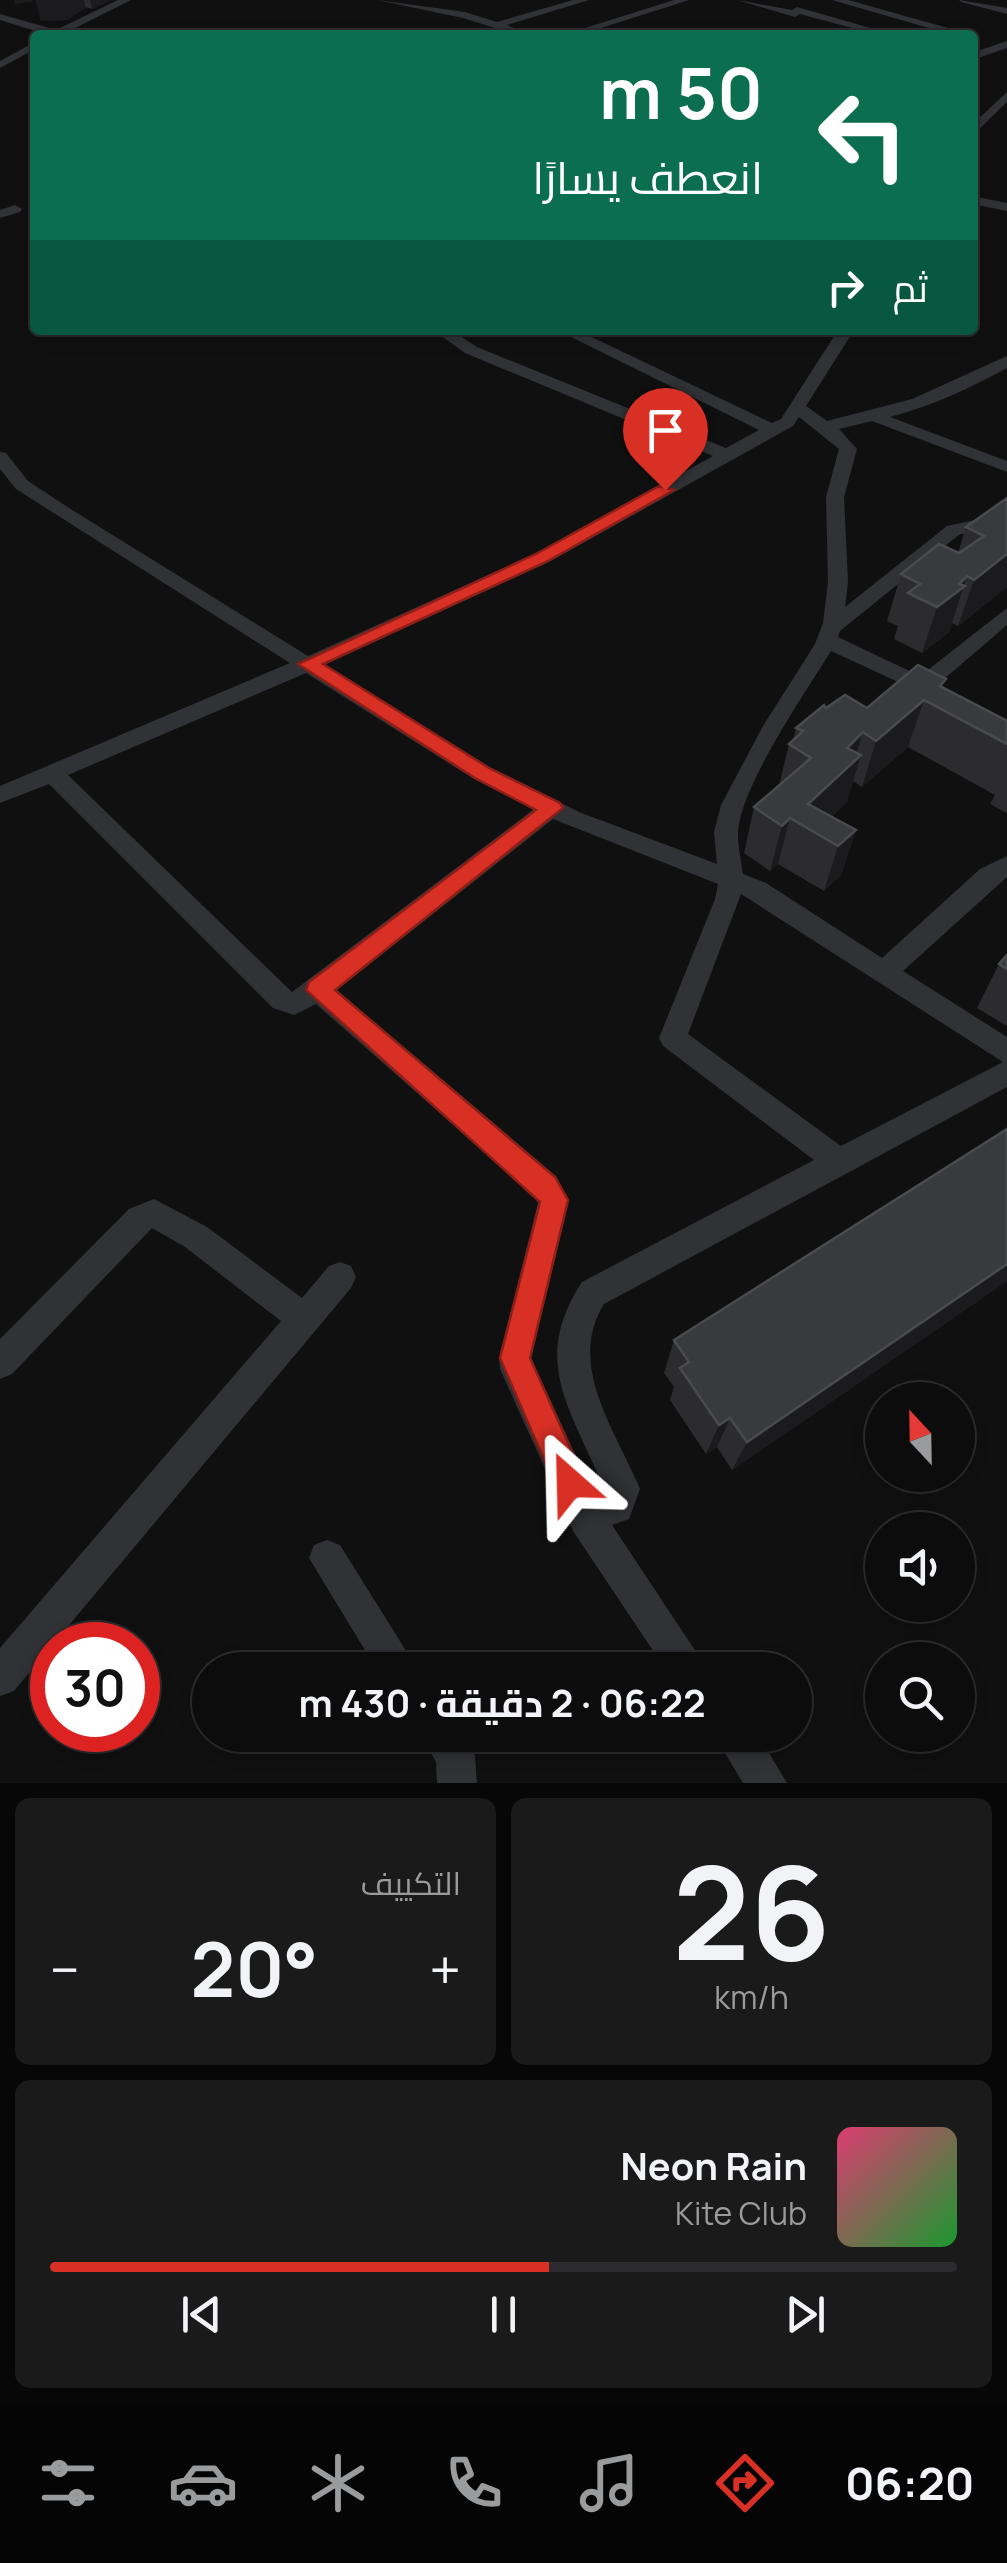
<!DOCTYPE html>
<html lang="ar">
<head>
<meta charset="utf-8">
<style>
	body { margin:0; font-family:Manrope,Cairo,sans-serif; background:#1a1a1b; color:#f1f3f6; direction:rtl; height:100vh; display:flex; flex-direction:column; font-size:38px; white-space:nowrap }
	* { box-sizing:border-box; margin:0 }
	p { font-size:32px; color:#9a9b9d }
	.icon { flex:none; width:55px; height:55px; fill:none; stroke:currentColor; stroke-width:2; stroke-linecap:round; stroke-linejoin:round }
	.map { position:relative; height:1783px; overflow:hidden; direction:ltr }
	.side { display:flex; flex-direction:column; gap:15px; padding:15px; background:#070707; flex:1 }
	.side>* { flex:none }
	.guide { position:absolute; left:30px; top:30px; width:948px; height:305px; border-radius:10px; box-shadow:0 5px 15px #0003,0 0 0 2px #2c2c2e; direction:rtl; background:#0b6e4f; color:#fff; overflow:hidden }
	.needle { width:65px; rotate:338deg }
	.buttons { position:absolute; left:865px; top:1382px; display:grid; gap:20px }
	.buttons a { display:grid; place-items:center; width:110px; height:110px; border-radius:50%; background:#0c0c0d; box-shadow:0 5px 15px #0003,0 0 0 2px #2c2c2e; font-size:50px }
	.speed { position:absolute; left:30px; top:1622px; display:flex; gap:20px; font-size:50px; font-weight:700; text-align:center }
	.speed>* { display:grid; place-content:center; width:130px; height:130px; border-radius:50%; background:#0c0c0d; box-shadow:0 5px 15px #0003,0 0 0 2px #2c2c2e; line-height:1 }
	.speed .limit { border:15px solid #d22; background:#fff; color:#111 }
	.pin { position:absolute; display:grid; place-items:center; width:85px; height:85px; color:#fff; margin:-102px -42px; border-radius:50% 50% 50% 0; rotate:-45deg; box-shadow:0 0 10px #0007 }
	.pin .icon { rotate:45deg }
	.me { position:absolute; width:110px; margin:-55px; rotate:335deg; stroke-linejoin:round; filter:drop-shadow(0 0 8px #0008) }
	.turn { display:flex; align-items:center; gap:35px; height:210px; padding:0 50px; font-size:45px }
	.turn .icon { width:130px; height:130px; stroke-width:2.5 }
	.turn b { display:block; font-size:70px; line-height:85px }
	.then { display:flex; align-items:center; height:95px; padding:0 50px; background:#0003; gap:20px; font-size:38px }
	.big { font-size:75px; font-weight:700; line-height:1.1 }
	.side .tile { flex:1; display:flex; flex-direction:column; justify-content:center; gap:15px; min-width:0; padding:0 35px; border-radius:15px; background:#1a1a1b }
	.side .dial { align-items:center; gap:0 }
	.dial b { font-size:130px; line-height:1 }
	.song { display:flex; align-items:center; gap:30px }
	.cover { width:120px; height:120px; border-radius:15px; background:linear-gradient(135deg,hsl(340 70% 55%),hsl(130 70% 35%)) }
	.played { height:10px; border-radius:5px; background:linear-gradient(90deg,#d93025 55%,#2c2c2e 55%) }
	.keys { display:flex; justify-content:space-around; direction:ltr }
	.heat { display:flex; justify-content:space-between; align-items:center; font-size:55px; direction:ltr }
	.side .tiles { flex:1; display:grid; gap:15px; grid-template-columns:1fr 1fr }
	.tile:last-child { grid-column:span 2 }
	.trip { position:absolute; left:192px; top:1652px; width:620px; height:100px; border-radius:50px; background:#0c0c0d; box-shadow:0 5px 15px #0003,0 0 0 2px #2c2c2e; font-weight:700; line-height:100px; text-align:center; direction:rtl }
	.tabs { display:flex; height:160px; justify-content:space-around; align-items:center; background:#050505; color:#9a9b9d }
	.tabs .icon { width:70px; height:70px }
	.tabs .on { color:#d93025 }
	.tabs b { font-size:45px; color:#f1f3f6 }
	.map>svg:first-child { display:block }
</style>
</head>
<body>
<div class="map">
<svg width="1007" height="1783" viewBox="0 0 1007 1783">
	<rect width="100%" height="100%" fill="#101011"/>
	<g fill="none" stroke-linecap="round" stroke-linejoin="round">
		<!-- minor -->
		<path fill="#313235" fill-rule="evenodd" d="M 118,0 L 131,0 L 61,35 L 48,35 L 0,20 L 0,14 L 56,30 Z
			M 377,0 L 465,12 L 497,22 L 573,0 L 589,0 L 507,25 L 532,35 L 517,35 L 463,18 Z
			M 674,0 L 689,0 L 579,35 L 563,35 Z
			M 737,0 L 792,10 L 797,7 L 895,35 L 878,35 L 800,14 L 795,17 Z
			M 832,0 L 848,0 L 973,35 L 921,35 L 932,29 Z
			M 959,0 L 1007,8 L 1007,14 L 961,2 Z
			M 1007,41 L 1007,48 L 972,60 L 972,53 Z
			M 35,42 L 35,49 L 0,68 L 0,61 Z
			M 1007,92 L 1007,102 L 972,136 L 972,125 Z
			M 972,196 L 1007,203 L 1007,211 L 972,204 Z
			M 15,205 L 22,209 L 20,212 L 0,218 L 0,210 Z
			M 433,330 L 451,330 L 477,347 L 726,448 L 759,430 L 557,330 L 577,330 L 772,423 L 781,419 L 838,330 L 854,330 L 806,406 L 827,421 L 912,399 L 1007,356 L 1007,368 C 970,388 932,406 890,417 L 1007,461 L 1007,472 L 872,421 L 839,429 L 857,449 L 844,497 L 848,582 L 845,607 L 947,526 L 975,520 L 1007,523 L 1007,535 L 960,534 L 840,631 L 838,637 L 920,676 L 1007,608 L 1007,625 L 930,691 L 922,693 L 831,651 C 806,692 739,788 738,834 C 738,847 741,861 743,874 L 766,883 L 882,958 L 980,869 L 1007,856 L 1007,877 L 903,971 L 1007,1037 L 1007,1087 L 604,1304 C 566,1365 616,1431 640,1489 L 629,1519 L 612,1525 L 708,1670 L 666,1670 L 573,1531 L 500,1369 L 499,1358 L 538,1203 L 534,1196 L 316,1004 L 294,1015 L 273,1008 L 49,784 L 0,803 L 0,786 L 290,663 L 16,489 L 0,469 L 0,452 L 6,453 L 28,481 L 69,508 L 308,656 L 535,554 L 713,456 L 465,353 ZM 799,417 L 839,449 L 826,497 L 828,582 L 823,623 L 815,644 L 763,726 L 721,805 L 714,832 L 717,864 L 579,812 L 490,767 L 324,665 L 549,562 L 793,426 ZM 306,673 L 474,779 L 534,809 L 292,992 L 68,775 ZM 553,819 L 718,884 L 715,899 L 659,1038 L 663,1046 L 814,1160 L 582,1282 C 529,1363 573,1411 604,1489 L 595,1497 L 531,1358 L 569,1201 L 556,1176 L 337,990 ZM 741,894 L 1003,1062 L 841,1146 L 688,1034 Z
			M 154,1199 L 207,1227 L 302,1298 L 329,1266 L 340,1262 L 351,1266 L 356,1277 L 351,1288 L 14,1691 L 0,1696 L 0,1648 L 281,1321 L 185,1247 L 152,1228 L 12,1374 L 0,1379 L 0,1339 L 129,1209 Z
			M 327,1540 L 340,1545 L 418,1670 L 377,1670 L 309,1558 L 314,1545 Z
			M 421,1735 L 464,1735 L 475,1756 L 477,1783 L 437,1783 L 436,1762 Z
			M 714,1735 L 758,1735 L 787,1783 L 743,1783 Z"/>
	</g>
	<!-- wall -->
	<path fill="#2c2c2f" d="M 36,0 L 111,0 L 92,9 L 85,7 L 67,20 L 41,21 Z
		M 1007,498 L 1007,587 L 958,626 L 952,623 L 949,632 L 922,653 L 894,639 L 898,626 L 887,621 L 901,574 L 958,553 L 966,527 Z
		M 943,688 L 1007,721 L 1007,813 L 990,804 L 995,795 L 908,747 L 862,787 L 853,781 L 847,802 L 831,817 L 856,830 L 841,875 L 824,891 L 778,864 L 770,871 L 744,853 L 754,807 L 779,786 L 789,744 L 793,740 L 796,728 L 826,708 L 867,708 Z
		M 1007,955 L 1007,1026 L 977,1008 L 999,964 Z
		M 1007,1129 L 1007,1281 L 732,1470 L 717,1447 L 706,1454 L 670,1400 L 674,1387 L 664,1373 L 674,1340 Z"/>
	<!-- shaded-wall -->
	<path fill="#1b1b1d" d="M 14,0 L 32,0 L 32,2 L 15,4 Z
		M 36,0 L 84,0 L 86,8 L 67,20 L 41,21 Z
		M 90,0 L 111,0 L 92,9 Z
		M 1007,554 L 1007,587 L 958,626 L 974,580 Z
		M 967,576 L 949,632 L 922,653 L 937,607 Z
		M 924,700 L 908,747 L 862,787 L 876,741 Z
		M 863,732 L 854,762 L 861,755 L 847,802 L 814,832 L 808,804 L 847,748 Z
		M 790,818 L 778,864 L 770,871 L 782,826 Z
		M 856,830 L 841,875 L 824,891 L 838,846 Z
		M 1007,1264 L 1007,1281 L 732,1470 L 747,1442 Z
		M 730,1418 L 717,1447 L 706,1454 L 719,1425 Z"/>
	<!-- building -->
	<path fill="#393a3d" stroke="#494b4f" stroke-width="2.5" d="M 1007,498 L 1007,554 L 974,580 L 967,576 L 959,584 L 965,586 L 937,607 L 908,593 L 920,584 L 901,574 L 939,544 L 959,553 L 984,536 L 966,527 Z
		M 918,665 L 946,679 L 940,686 L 1007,721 L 1007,744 L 924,700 L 876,741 L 863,732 L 847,748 L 861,755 L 808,804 L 856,830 L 838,846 L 790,818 L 782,826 L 754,807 L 811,758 L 789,744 L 803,731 L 796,728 L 824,705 L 826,708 L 845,695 L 867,708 Z
		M 1007,955 L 1007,969 L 999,964 Z
		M 1007,1129 L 1007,1264 L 747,1442 L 730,1418 L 719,1425 L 680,1368 L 689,1362 L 674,1340 Z"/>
	<!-- route -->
	<path fill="#d93025" stroke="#8d1f18" stroke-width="2.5" d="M 659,486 L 674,490 L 548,561 L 323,664 L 489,768 L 560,803 L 563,808 L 335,990 L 555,1177 L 568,1200 L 530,1358 L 586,1483 L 581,1494 L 570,1499 L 559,1494 L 500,1358 L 540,1202 L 306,990 L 309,982 L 536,810 L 475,778 L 298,664 L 536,554 Z"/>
</svg>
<div class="buttons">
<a><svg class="needle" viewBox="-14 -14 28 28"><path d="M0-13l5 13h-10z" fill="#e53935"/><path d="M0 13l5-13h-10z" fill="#9a9b9d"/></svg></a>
<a><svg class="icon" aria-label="sound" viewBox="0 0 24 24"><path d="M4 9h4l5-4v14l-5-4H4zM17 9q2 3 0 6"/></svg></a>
<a><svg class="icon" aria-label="search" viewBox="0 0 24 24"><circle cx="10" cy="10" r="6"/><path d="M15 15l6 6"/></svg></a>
</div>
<div class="speed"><div class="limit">30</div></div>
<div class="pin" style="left:665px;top:490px;background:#d93025"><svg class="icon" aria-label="arrive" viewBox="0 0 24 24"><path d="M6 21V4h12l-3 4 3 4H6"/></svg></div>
<svg class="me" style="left:570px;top:1483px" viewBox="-20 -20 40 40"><path d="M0-17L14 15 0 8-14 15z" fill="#d93025" stroke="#fff" stroke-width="4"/></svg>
<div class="trip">06:22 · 2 دقيقة · 430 m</div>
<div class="guide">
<div class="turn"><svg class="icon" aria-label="left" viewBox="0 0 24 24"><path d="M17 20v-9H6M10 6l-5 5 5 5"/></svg><div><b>50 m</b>انعطف يسارًا</div></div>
<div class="then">ثم<svg class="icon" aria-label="right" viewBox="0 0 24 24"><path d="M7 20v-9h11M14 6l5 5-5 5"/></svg></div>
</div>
</div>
<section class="side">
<div class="tiles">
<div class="tile dial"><b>26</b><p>km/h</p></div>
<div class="tile"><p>التكييف</p>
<div class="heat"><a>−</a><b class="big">20°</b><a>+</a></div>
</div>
<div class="tile">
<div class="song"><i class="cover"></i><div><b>Neon Rain</b><p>Kite Club</p></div></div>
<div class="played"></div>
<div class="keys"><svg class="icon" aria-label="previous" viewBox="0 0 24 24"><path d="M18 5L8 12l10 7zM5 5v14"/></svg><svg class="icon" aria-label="pause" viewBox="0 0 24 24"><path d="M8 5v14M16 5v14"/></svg><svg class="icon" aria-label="next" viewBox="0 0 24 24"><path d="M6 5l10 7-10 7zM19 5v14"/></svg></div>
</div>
</div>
</section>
<nav class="tabs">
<b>06:20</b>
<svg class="icon on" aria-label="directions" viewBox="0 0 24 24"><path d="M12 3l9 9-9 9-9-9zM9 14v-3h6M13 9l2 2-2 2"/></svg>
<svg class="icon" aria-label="music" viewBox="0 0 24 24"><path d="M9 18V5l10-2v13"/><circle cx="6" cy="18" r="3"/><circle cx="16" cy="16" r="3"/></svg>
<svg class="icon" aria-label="phone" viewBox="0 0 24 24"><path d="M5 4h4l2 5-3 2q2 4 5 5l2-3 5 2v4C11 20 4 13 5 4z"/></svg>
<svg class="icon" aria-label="climate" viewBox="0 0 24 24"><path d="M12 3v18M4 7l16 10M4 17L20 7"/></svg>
<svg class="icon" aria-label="car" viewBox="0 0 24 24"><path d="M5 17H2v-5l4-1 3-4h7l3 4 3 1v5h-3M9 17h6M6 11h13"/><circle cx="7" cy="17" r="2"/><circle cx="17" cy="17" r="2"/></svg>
<svg class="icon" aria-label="filters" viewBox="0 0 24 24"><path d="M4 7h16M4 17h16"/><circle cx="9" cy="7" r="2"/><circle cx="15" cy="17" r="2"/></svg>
</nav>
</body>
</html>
